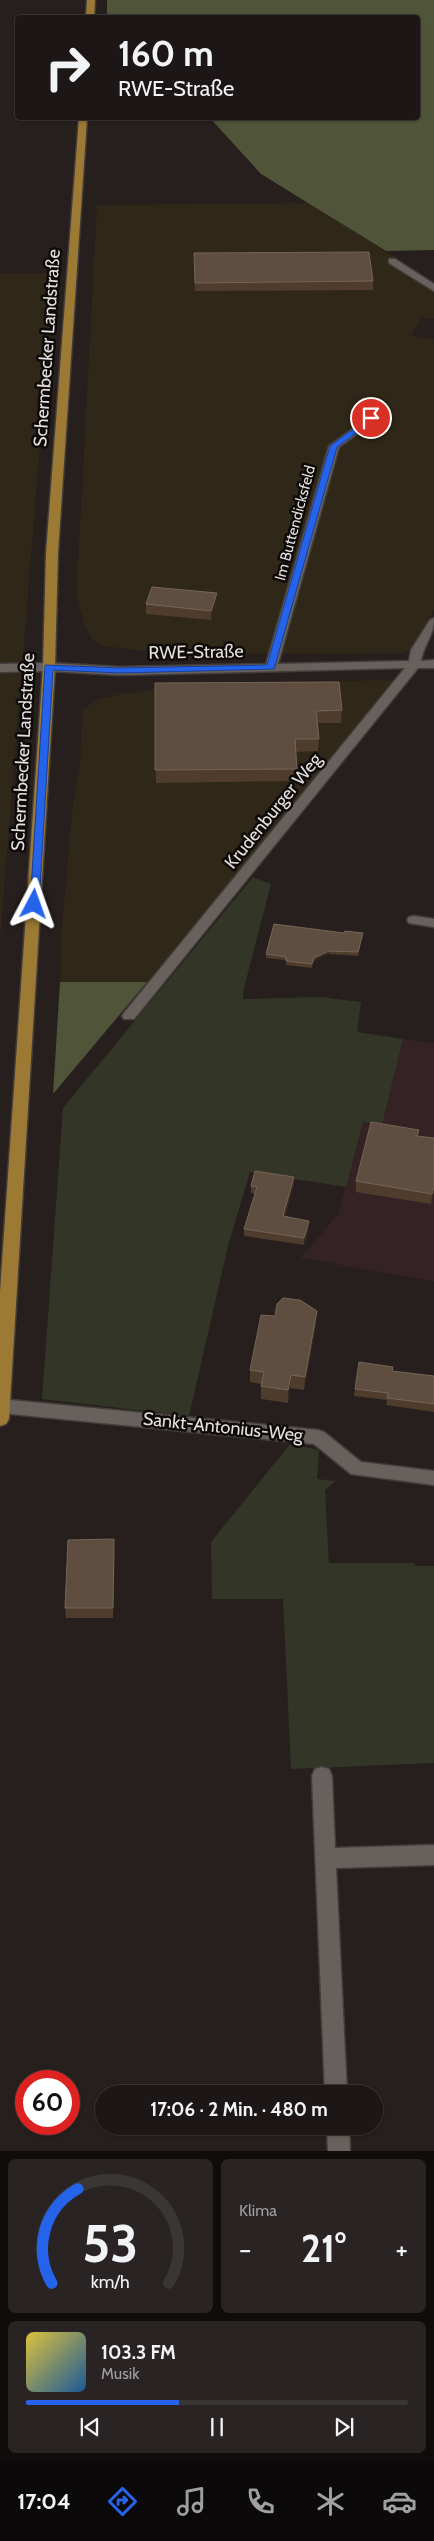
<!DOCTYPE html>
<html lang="de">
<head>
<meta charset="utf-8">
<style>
	body { margin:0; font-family:Cabin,sans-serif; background:#292423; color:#f1f3f6; height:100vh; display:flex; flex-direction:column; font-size:19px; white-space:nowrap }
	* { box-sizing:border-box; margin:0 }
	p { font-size:16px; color:#a09fa1 }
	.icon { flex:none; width:28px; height:28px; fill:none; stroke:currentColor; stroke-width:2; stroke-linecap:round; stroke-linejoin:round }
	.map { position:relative; height:2151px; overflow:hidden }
	.details { display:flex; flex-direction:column; gap:8px; padding:8px; background:#0f0d0c; flex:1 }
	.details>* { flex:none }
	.banner { position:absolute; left:15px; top:15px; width:405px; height:105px; border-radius:5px; box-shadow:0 1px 4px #0004,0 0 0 1px #3a3635; background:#1c1716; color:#f1f3f6; overflow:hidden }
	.speed { position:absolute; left:15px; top:2070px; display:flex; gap:10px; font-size:25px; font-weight:700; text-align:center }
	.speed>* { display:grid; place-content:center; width:65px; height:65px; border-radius:50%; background:#1c1716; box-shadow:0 1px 4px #0004,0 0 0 1px #3a3635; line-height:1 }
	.speed .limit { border:8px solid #d22; background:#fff; color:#111 }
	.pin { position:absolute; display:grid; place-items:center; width:42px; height:42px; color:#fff; margin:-21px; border:2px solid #fff; border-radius:50%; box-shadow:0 1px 5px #0007 }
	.me { position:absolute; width:55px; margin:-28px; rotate:4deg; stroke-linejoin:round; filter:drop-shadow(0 0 4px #0008) }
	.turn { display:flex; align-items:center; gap:18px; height:105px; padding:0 20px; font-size:22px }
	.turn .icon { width:65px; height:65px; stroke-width:2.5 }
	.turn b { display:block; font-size:35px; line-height:42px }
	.big { font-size:38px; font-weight:700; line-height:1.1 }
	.details .card { flex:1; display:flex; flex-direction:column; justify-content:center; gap:8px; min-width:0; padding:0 18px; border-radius:8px; background:#292423 }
	.details .dial { align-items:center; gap:0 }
	.dial svg { height:130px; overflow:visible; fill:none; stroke:#3a3635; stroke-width:7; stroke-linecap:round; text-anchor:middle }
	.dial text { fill:#f1f3f6; stroke:none }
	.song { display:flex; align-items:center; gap:15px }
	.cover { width:60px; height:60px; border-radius:8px; background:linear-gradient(135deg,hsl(50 70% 55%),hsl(210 70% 35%)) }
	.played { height:5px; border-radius:2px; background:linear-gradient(90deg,#2563eb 40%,#3a3635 40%) }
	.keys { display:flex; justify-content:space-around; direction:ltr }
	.heat { display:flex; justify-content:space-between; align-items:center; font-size:28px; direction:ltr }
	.details .tiles { flex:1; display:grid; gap:8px; grid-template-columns:1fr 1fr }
	.card:last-child { grid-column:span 2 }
	.trip { position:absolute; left:95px; top:2085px; width:288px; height:50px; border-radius:25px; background:#1c1716; box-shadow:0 1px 4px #0004,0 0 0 1px #3a3635; font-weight:700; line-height:50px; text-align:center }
	.dock { display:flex; height:80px; justify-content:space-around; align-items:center; background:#0b0909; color:#a09fa1 }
	.dock .icon { width:35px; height:35px }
	.dock .active { color:#2563eb }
	.dock b { font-size:22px; color:#f1f3f6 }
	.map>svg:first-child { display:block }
</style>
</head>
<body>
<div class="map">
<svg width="434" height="2151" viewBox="0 0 434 2151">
	<rect width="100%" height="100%" fill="#261f1d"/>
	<!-- commercial -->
	<path fill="#2f2717" d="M 309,203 L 434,282 L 434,319 L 422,318 L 411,335 L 434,339 L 434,610 L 414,648 L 404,653 L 177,654 L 101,646 L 91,638 L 85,626 L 78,603 L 77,583 L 97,205 Z
		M 0,273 L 54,273 L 0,940 Z
		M 396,680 L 147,982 L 60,982 L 62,925 L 73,803 L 80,765 L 82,710 L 100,698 L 187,683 Z"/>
	<!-- education -->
	<path fill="#352225" d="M 403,1039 L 434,1043 L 434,1281 L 301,1258 L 338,1214 L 363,1122 L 382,1125 Z"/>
	<!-- green -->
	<path fill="#333526" d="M 253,877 L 271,884 L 243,992 L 243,999 L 320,997 L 361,1002 L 357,1032 L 403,1039 L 382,1125 L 363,1122 L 346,1187 L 250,1172 L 228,1246 L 189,1416 L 42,1399 L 63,1108 Z
		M 290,1444 L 319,1450 L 317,1479 L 336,1481 L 325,1490 L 329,1563 L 414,1563 L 415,1566 L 434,1566 L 434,1763 L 291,1769 L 283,1599 L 212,1599 L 211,1542 Z"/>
	<!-- forest -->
	<path fill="#505439" d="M 107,0 L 434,0 L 434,250 L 386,251 L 261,174 L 210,118 L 418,118 L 418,18 L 107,17 Z
		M 60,982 L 147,982 L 53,1094 Z"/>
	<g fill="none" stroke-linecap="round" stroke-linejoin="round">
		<defs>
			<path id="minor" d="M 389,259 L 395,259 L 434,284 L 434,291 L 389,263 Z
				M 384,406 L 389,409 L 388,411 L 339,447 L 278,664 L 409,661 L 411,650 L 430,620 L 434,618 C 434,636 424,644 421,661 L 434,660 L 434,668 L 418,668 L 134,1019 L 124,1019 L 122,1016 L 124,1013 L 405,668 L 120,675 L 49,671 L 0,672 L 0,664 L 49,663 L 120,667 L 266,664 L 329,446 Z
				M 414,916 L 434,919 L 434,927 L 409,923 L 407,920 L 409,917 Z
				M 0,1399 L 318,1430 L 324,1432 L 361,1462 L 434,1471 L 434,1485 L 351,1474 L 314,1444 L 1,1413 Z
				M 322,1767 L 329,1769 L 332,1776 L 335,1848 L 434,1845 L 434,1865 L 336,1868 L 347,2094 L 325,2094 L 312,1776 L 315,1769 Z
				M 327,2126 L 349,2126 L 350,2151 L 328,2151 Z"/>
			<path id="major" d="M 87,0 L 95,0 L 94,18 L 86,18 Z
				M 79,118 L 87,118 L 58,553 L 55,667 L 9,1419 L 6,1424 L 0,1426 L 0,1292 L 43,667 L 46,553 Z"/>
		</defs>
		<!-- minor casing -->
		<use href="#minor" stroke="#423d3b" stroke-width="3"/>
		<!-- major casing -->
		<use href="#major" stroke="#423d3b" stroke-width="3"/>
		<!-- minor -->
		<use href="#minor" fill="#68605d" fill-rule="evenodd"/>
		<!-- major -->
		<use href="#major" fill="#9c7a34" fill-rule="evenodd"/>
	</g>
	<!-- wall -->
	<path fill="#4f3c2c" d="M 194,253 L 373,281 L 373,290 L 195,291 Z
		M 217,603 L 211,620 L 146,614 L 146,604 Z
		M 155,683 L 342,710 L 341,723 L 318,723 L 319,739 L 318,751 L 295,752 L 297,769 L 296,781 L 156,783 Z
		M 344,933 L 363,933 L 358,956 L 329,954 L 313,961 L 312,968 L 286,965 L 286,960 L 266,958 L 266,954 Z
		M 419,1130 L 418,1136 L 434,1138 L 434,1192 L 431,1204 L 356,1192 L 356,1181 Z
		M 294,1184 L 285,1217 L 309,1221 L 309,1228 L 304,1245 L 244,1236 L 244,1229 L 255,1194 L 251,1193 L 251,1186 Z
		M 316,1324 L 304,1390 L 290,1388 L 288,1403 L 261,1399 L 261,1384 L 250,1382 L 250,1370 Z
		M 392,1371 L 434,1376 L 434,1412 L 386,1405 L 387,1400 L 354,1396 L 355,1389 Z
		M 115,1549 L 113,1618 L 66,1618 L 65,1608 Z"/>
	<!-- shaded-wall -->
	<path fill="#38291e" d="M 217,593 L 217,603 L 211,620 L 211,611 Z
		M 329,951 L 329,954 L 313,961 L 312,968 L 314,958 Z
		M 294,1177 L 294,1184 L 283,1224 L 283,1216 Z
		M 434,1186 L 434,1192 L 431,1204 L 432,1194 Z
		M 309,1221 L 309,1228 L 304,1245 L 304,1238 Z
		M 317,1311 L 316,1324 L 304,1390 L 305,1377 Z
		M 291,1375 L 290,1388 L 288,1403 L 288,1390 Z
		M 114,1539 L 115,1549 L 113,1618 L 113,1608 Z"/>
	<!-- building -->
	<path fill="#5f4e3f" stroke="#746558" d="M 369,252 L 373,281 L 195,283 L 194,253 Z
		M 152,587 L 217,593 L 211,611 L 146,604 Z
		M 339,682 L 342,710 L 316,711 L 319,739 L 295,739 L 297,769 L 155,770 L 155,683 Z
		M 274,924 L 344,933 L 345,931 L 363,933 L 358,952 L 329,951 L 314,958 L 312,964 L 286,961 L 286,957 L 266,954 Z
		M 371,1122 L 419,1130 L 417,1136 L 434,1138 L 434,1186 L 432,1194 L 356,1181 Z
		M 255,1171 L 294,1177 L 283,1216 L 309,1221 L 304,1238 L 244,1229 L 257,1187 L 251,1186 Z
		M 283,1298 L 300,1300 L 317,1311 L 305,1377 L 291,1375 L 288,1390 L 261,1386 L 264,1372 L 250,1370 L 261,1315 L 275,1316 L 277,1304 Z
		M 359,1362 L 393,1367 L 392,1371 L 434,1376 L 434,1404 L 387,1398 L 388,1393 L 355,1389 Z
		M 114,1539 L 113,1608 L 65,1608 L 68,1540 Z"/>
	<!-- route -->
	<path fill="#2563eb" stroke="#184099" d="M 371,416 L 375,418 L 374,420 L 337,447 L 274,669 L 120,673 L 53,670 L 39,904 L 37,906 L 30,906 L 45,665 L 120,668 L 267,665 L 330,446 Z"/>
	<g text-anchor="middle" stroke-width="5" stroke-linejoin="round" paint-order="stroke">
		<!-- far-street labels -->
		<g font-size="15" fill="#e4e0de" stroke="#0d0a09">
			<text transform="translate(295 523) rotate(-75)" y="5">Im Buttendicksfeld</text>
		</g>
		<!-- street labels -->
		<g font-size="18" fill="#e4e0de" stroke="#0d0a09">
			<text transform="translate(47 348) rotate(-86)" y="6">Schermbecker Landstraße</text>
			<text transform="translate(196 652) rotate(-1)" y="6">RWE-Straße</text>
			<text transform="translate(23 752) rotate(-87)" y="6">Schermbecker Landstraße</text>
			<text transform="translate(273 811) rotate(-51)" y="6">Krudenburger Weg</text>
			<text transform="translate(223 1427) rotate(6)" y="6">Sankt-Antonius-Weg</text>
		</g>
	</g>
</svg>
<div class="speed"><div class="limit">60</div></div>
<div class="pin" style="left:371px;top:418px;background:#d93025"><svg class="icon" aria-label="arrive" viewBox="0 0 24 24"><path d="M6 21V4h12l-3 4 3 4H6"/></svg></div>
<svg class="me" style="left:34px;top:904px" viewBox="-20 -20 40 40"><path d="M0-17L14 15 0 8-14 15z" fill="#2563eb" stroke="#fff" stroke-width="4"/></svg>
<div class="trip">17:06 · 2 Min. · 480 m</div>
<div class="banner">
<div class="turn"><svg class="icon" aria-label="right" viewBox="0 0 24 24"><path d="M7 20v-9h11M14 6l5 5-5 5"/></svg><div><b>160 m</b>RWE-Straße</div></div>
</div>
</div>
<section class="details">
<div class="tiles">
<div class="card dial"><svg viewBox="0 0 100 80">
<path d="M14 69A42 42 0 1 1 86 69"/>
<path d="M14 69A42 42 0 0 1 30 11" stroke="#2563eb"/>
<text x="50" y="56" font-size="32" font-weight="700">53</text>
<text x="50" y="72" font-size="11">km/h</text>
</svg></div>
<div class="card"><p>Klima</p>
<div class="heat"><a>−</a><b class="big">21°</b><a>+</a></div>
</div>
<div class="card">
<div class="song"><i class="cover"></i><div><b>103.3 FM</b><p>Musik</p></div></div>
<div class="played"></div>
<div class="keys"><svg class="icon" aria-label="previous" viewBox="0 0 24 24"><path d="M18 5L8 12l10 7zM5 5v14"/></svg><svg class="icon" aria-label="pause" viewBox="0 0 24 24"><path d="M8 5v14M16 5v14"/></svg><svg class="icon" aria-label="next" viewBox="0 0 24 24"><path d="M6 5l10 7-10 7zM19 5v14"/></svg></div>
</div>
</div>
</section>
<nav class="dock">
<b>17:04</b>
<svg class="icon active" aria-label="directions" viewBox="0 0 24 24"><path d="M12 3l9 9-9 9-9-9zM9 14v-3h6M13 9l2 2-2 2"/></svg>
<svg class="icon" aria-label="music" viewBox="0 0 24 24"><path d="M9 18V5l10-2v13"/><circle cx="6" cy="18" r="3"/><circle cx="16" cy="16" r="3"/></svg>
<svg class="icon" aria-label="phone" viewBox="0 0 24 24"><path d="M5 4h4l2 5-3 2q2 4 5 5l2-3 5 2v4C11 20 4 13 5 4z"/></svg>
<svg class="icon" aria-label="climate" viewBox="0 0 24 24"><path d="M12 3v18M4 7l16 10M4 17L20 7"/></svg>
<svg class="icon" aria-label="car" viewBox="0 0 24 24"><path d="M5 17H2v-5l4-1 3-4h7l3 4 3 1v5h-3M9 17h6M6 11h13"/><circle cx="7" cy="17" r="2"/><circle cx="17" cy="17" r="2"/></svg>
</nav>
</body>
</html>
